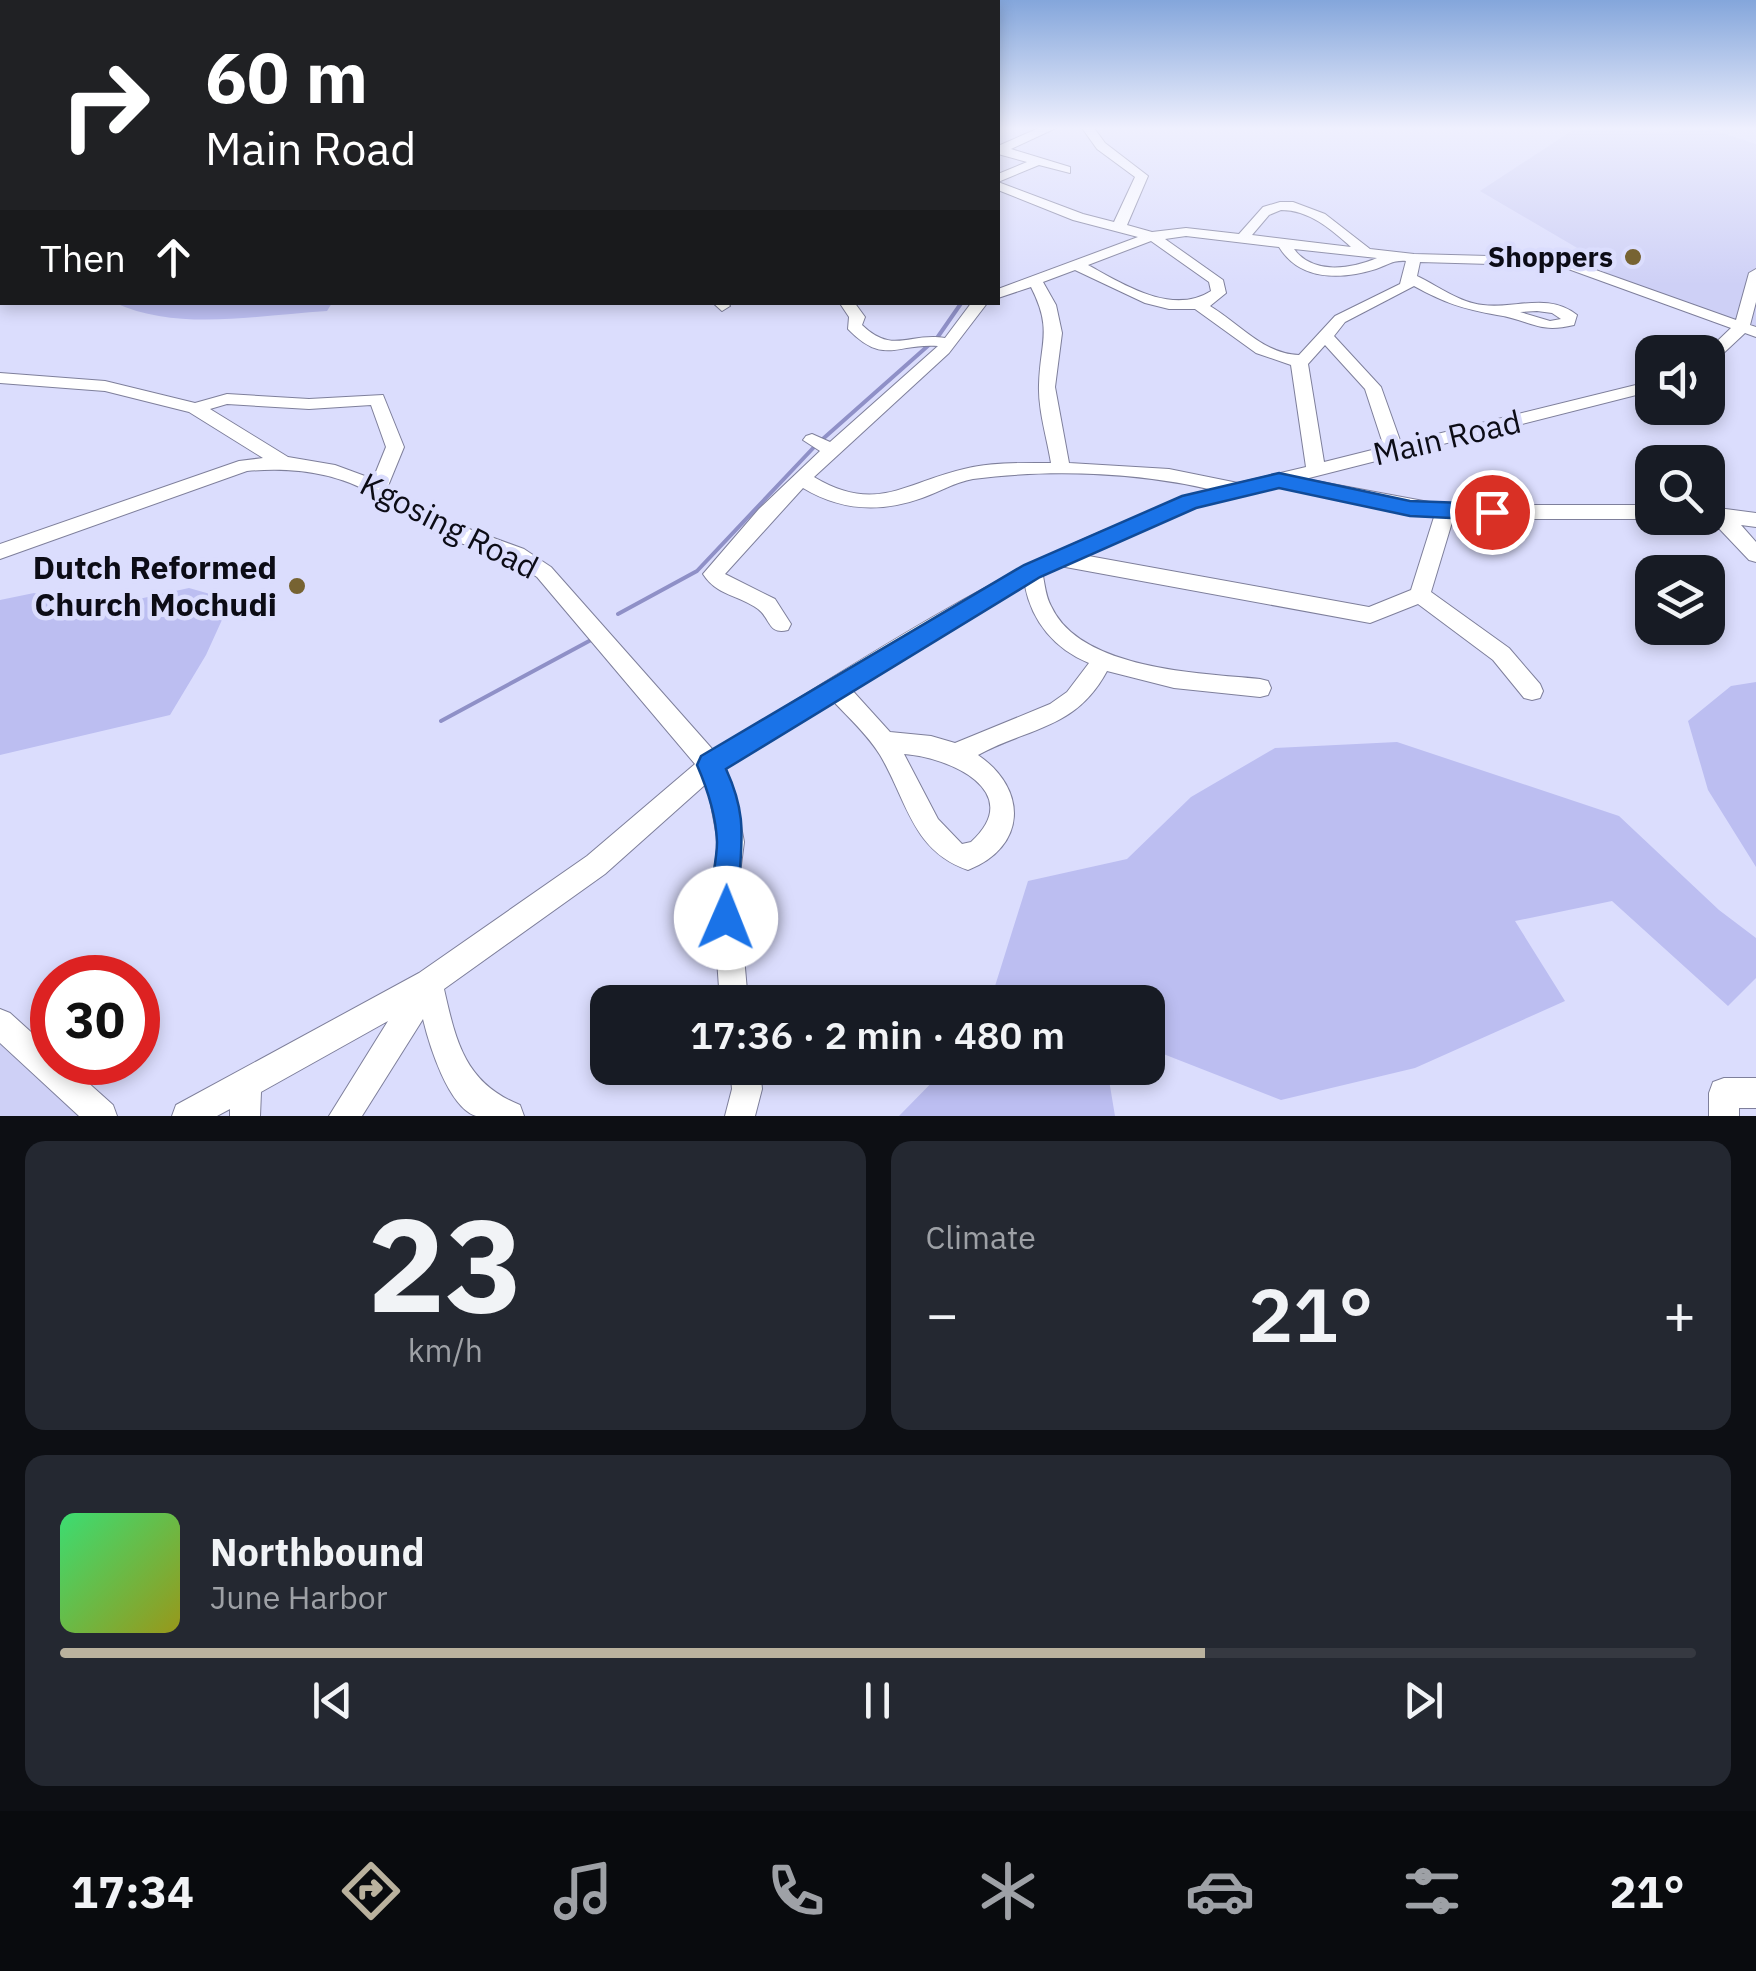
<!DOCTYPE html>
<html lang="en">
<head>
<meta charset="utf-8">
<style>
	body { margin:0; font-family:"IBM Plex Sans",sans-serif; background:#242831; color:#f1f3f6; height:100vh; display:flex; flex-direction:column; font-size:38px; white-space:nowrap }
	* { box-sizing:border-box; margin:0 }
	p { font-size:32px; color:#9ea1a6 }
	.icon { flex:none; width:55px; height:55px; fill:none; stroke:currentColor; stroke-width:2; stroke-linecap:round; stroke-linejoin:round }
	.map { position:relative; height:1116px; overflow:hidden }
	.panel { display:flex; flex-direction:column; gap:25px; padding:25px; background:#0d0f14; flex:1 }
	.panel>* { flex:none }
	.banner { position:absolute; left:0px; top:0px; width:1000px; height:305px; box-shadow:0 5px 15px #0003; background:#202124; color:#fff; overflow:hidden }
	.fabs { position:absolute; left:1635px; top:335px; display:grid; gap:20px }
	.fabs a { display:grid; place-items:center; width:90px; height:90px; border-radius:20px; background:#171b24; box-shadow:0 5px 15px #0003; font-size:50px }
	.speed { position:absolute; left:30px; top:955px; display:flex; gap:20px; font-size:50px; font-weight:700; text-align:center }
	.speed>* { display:grid; place-content:center; width:130px; height:130px; border-radius:50%; background:#171b24; box-shadow:0 5px 15px #0003; line-height:1 }
	.speed .limit { border:15px solid #d22; background:#fff; color:#111 }
	.pin { position:absolute; display:grid; place-items:center; width:85px; height:85px; color:#fff; margin:-42px; border:5px solid #fff; border-radius:50%; box-shadow:0 2px 10px #0007 }
	.me { position:absolute; width:110px; margin:-55px; rotate:1deg; stroke-linejoin:round; filter:drop-shadow(0 0 8px #0008) }
	.turn { display:flex; align-items:center; gap:35px; height:210px; padding:0 40px; font-size:45px }
	.turn .icon { width:130px; height:130px; stroke-width:2.5 }
	.turn b { display:block; font-size:70px; line-height:85px }
	.then { display:flex; align-items:center; height:95px; padding:0 40px; background:#0003; gap:20px; font-size:38px }
	.big { font-size:75px; font-weight:600; line-height:1.1 }
	.panel .widget { flex:1; display:flex; flex-direction:column; justify-content:center; gap:15px; min-width:0; padding:0 35px; border-radius:20px; background:#242831 }
	.panel .dial { align-items:center; gap:0 }
	.dial b { font-size:130px; line-height:1 }
	.song { display:flex; align-items:center; gap:30px }
	.cover { width:120px; height:120px; border-radius:15px; background:linear-gradient(135deg,hsl(140 70% 55%),hsl(60 70% 35%)) }
	.played { height:10px; border-radius:5px; background:linear-gradient(90deg,#bab29e 70%,#363941 70%) }
	.keys { display:flex; justify-content:space-around; direction:ltr }
	.heat { display:flex; justify-content:space-between; align-items:center; font-size:55px; direction:ltr }
	.panel .tiles { flex:1; display:grid; gap:25px; grid-template-columns:1fr 1fr }
	.widget:last-child { grid-column:span 2 }
	.trip { position:absolute; left:590px; top:985px; width:575px; height:100px; border-radius:20px; background:#171b24; box-shadow:0 5px 15px #0003; font-weight:600; line-height:100px; text-align:center }
	.tab-bar { display:flex; height:160px; justify-content:space-around; align-items:center; background:#090b0e; color:#9ea1a6 }
	.tab-bar .icon { width:70px; height:70px }
	.tab-bar .on { color:#bab29e }
	.tab-bar b { font-size:45px; color:#f1f3f6 }
	.map>svg:first-child { display:block }
</style>
</head>
<body>
<div class="map">
<svg width="1756" height="1116" viewBox="0 0 1756 1116">
	<rect width="100%" height="100%" fill="#dbddfd"/>
	<!-- built -->
	<path fill="#ced0f6" d="M 1576,128 L 1665,132 L 1707,128 L 1756,144 L 1756,332 L 1573,262 L 1579,249 L 1480,191 Z
		M 0,1023 L 102,1116 L 0,1116 Z"/>
	<!-- green -->
	<path fill="#bcbef1" d="M 115,303 L 332,303 L 327,311 C 258,315 179,332 115,303 Z
		M 189,588 L 231,600 L 206,655 L 170,715 L 0,755 L 0,600 L 34,593 L 102,607 Z
		M 1756,682 L 1756,867 L 1708,790 L 1688,721 L 1731,686 Z
		M 1397,742 L 1619,816 L 1719,910 L 1756,938 L 1756,978 L 1728,1006 L 1612,901 L 1515,921 L 1565,1001 L 1415,1068 L 1281,1100 L 1148,1048 L 1148,1002 L 990,1002 L 1028,881 L 1127,859 L 1191,797 L 1275,748 Z
		M 946,1068 L 1107,1068 L 1115,1116 L 899,1116 Z"/>
	<g fill="none" stroke-linecap="round" stroke-linejoin="round">
		<!-- stream -->
		<path stroke="#8f90c7" stroke-width="4" d="M 937,338 L 962,302
			M 618,614 L 697,571 L 816,445 L 930,344
			M 441,721 L 591,640"/>
		<defs>
			<path id="minor" d="M 1039,128 L 1056,128 L 1011,149 L 1070,167 L 1070,173 L 1039,165 L 998,182 L 998,174 L 1027,162 L 998,154 L 998,146 Z
				M 1082,128 L 1094,128 L 1105,143 L 1148,176 L 1127,225 L 1152,232 L 1186,228 L 1239,234 L 1263,207 L 1280,202 L 1293,202 L 1325,214 L 1370,249 L 1414,254 L 1562,258 L 1736,320 L 1749,273 L 1756,269 L 1756,302 L 1750,325 L 1756,327 L 1756,337 L 1745,333 L 1714,362 L 1708,364 L 1706,352 L 1731,328 L 1560,266 L 1420,262 L 1417,276 C 1438,286 1460,303 1483,305 C 1515,309 1549,292 1577,315 L 1574,325 C 1537,334 1531,320 1497,315 C 1463,309 1445,303 1414,286 L 1345,322 L 1334,336 L 1381,387 L 1401,443 L 1652,381 L 1652,391 L 1305,479 L 1445,505 L 1652,505 L 1652,518 L 1656,518 L 1652,519 L 1453,519 L 1431,592 L 1509,648 L 1540,684 L 1543,691 L 1540,698 L 1532,700 L 1524,698 L 1493,660 L 1418,604 L 1370,623 L 1060,566 L 1043,576 C 1045,586 1046,597 1051,606 C 1080,670 1200,673 1260,679 L 1268,681 L 1271,688 L 1268,695 L 1260,697 L 1174,688 L 1107,671 C 1076,729 1030,727 978,755 C 1028,789 1027,847 968,870 C 912,851 907,800 880,755 C 867,734 849,718 833,701 L 725,769 L 734,790 L 744,842 L 738,888 L 748,1002 L 720,1002 L 712,888 L 718,842 L 707,783 L 605,874 L 444,989 C 456,1042 465,1083 520,1105 L 524,1116 C 510,1116 489,1116 476,1116 C 448,1107 429,1044 423,1019 L 362,1116 L 329,1116 L 388,1021 L 261,1092 L 260,1116 L 230,1116 L 230,1109 L 217,1116 L 172,1116 L 176,1105 L 419,973 L 587,856 L 695,764 L 537,577 C 499,552 463,547 425,528 C 407,518 391,504 373,494 C 335,472 290,467 247,471 L 0,559 L 0,544 L 239,461 L 263,458 L 189,412 L 105,391 L 0,383 L 0,373 L 105,381 L 195,403 L 227,394 L 309,399 L 383,395 L 404,447 L 388,486 L 439,518 L 524,549 L 551,567 L 714,751 C 841,673 967,588 1105,530 C 1141,515 1175,499 1213,490 C 1137,472 1050,469 973,479 C 955,482 939,492 922,498 C 880,513 841,511 803,488 L 725,574 L 775,599 L 791,624 L 788,630 C 768,635 771,619 758,609 C 739,595 717,596 703,574 L 759,509 L 820,451 L 803,440 L 806,436 L 812,434 L 830,442 L 938,346 C 896,343 884,366 848,329 L 849,317 L 839,302 L 854,302 L 865,317 L 862,325 C 893,355 909,332 945,338 L 972,302 L 988,302 L 949,353 L 814,477 C 876,514 904,483 964,469 C 992,462 1023,463 1051,463 C 1047,438 1038,410 1039,385 C 1040,342 1053,330 1031,287 L 998,298 L 998,289 L 1138,237 L 1073,220 L 998,190 L 998,182 L 1083,214 L 1114,222 L 1135,177 L 1097,149 ZM 1281,210 C 1309,210 1331,229 1351,247 L 1252,235 L 1269,215 ZM 1186,236 L 1279,247 C 1300,281 1341,280 1376,269 C 1388,265 1393,260 1406,261 L 1400,284 L 1335,316 L 1299,355 C 1263,354 1239,323 1210,306 L 1226,293 L 1223,280 L 1165,239 ZM 1151,241 L 1209,282 L 1211,291 C 1172,316 1123,284 1088,265 ZM 1294,249 L 1377,258 C 1351,269 1313,275 1294,249 ZM 1075,270 L 1145,303 L 1169,309 L 1195,309 L 1256,353 L 1291,365 L 1306,467 L 1238,483 L 1169,469 L 1069,463 L 1055,387 L 1062,333 L 1056,305 L 1043,282 ZM 1537,311 L 1552,313 L 1561,319 L 1550,321 L 1520,312 ZM 1325,345 L 1365,389 L 1384,447 L 1324,462 L 1308,364 ZM 227,404 L 309,409 L 371,405 L 386,447 L 373,479 L 335,465 L 288,457 L 210,409 ZM 1279,486 L 1434,517 L 1411,590 L 1369,607 L 1083,555 L 1195,507 ZM 1025,586 C 1032,622 1055,649 1089,663 L 1067,692 L 1050,704 L 955,743 L 931,736 L 890,732 L 851,689 L 934,637 ZM 904,754 C 948,757 1027,791 971,842 L 962,844 L 938,819 Z
				M 2,147 L 2,156 L 0,157 L 0,148 Z
				M 712,302 L 727,302 L 730,306 L 722,311 Z
				M 1718,508 L 1756,513 L 1756,527 L 1741,525 L 1756,542 L 1756,562 L 1749,560 L 1711,520 L 1708,515 Z
				M 0,1009 L 10,1013 L 52,1051 L 52,1062 L 65,1062 L 113,1105 L 117,1116 L 79,1116 L 0,1043 Z
				M 730,1068 L 760,1068 L 762,1089 L 755,1116 L 725,1116 L 732,1089 Z
				M 1724,1078 L 1756,1078 L 1756,1108 L 1739,1108 L 1739,1116 L 1709,1116 L 1709,1093 L 1713,1082 Z"/>
		</defs>
		<!-- minor casing -->
		<use href="#minor" stroke="#7e7f9b" stroke-width="2"/>
		<!-- minor -->
		<use href="#minor" fill="#fff" fill-rule="evenodd"/>
	</g>
	<!-- sky -->
	<linearGradient id="sky" x2="0" y2="1"><stop stop-color="#84a6db"/><stop offset="0.45" stop-color="#eff0fe"/><stop offset="1" stop-color="#eff0fe" stop-opacity="0"/></linearGradient>
	<rect width="1756" height="285" fill="url(#sky)"/>
	<!-- route -->
	<path fill="#1a73e8" stroke="#114b97" stroke-width="2.5" d="M 1279,473 L 1410,501 L 1492,504 L 1503,512 L 1492,520 L 1410,516 L 1279,488 L 1196,508 L 1040,577 L 726,769 C 748,817 741,840 739,888 C 739,903 743,914 737,928 L 726,932 L 716,928 C 703,898 717,872 717,842 C 716,815 707,788 697,765 L 701,756 L 1024,565 L 1182,496 Z"/>
	<!-- markers -->
	<g fill="#776332" stroke="#dbddfd" stroke-width="4">
		<circle cx="1633" cy="257" r="10"/>
		<circle cx="297" cy="586" r="10"/>
	</g>
	<g text-anchor="middle" stroke-width="9" stroke-linejoin="round" paint-order="stroke">
		<!-- far-poi labels -->
		<g font-size="28" font-weight="bold" fill="#0c0c16" stroke="#dbddfd" text-anchor="end">
			<text x="1613" y="267">Shoppers</text>
		</g>
		<!-- street labels -->
		<g font-size="32" fill="#0c0c16" stroke="#dbddfd">
			<text transform="translate(1447 438) rotate(-13)" y="11">Main Road</text>
			<text transform="translate(449 526) rotate(27)" y="11">Kgosing Road</text>
		</g>
		<!-- poi labels -->
		<g font-size="32" font-weight="bold" fill="#0c0c16" stroke="#dbddfd" text-anchor="end">
			<text x="277" y="579">Dutch Reformed<tspan x="277" dy="37">Church Mochudi</tspan></text>
		</g>
	</g>
</svg>
<div class="fabs">
<a><svg class="icon" aria-label="sound" viewBox="0 0 24 24"><path d="M4 9h4l5-4v14l-5-4H4zM17 9q2 3 0 6"/></svg></a>
<a><svg class="icon" aria-label="search" viewBox="0 0 24 24"><circle cx="10" cy="10" r="6"/><path d="M15 15l6 6"/></svg></a>
<a><svg class="icon" aria-label="layers" viewBox="0 0 24 24"><path d="M12 4l9 5-9 5-9-5zM3 14l9 5 9-5"/></svg></a>
</div>
<div class="speed"><div class="limit">30</div></div>
<div class="pin" style="left:1492px;top:512px;background:#d93025"><svg class="icon" aria-label="arrive" viewBox="0 0 24 24"><path d="M6 21V4h12l-3 4 3 4H6"/></svg></div>
<svg class="me" style="left:726px;top:918px" viewBox="-20 -20 40 40"><circle r="19" fill="#fff"/><path d="M0-13L10 11 0 6-10 11z" fill="#1a73e8"/></svg>
<div class="trip">17:36 · 2 min · 480 m</div>
<div class="banner">
<div class="turn"><svg class="icon" aria-label="right" viewBox="0 0 24 24"><path d="M7 20v-9h11M14 6l5 5-5 5"/></svg><div><b>60 m</b>Main Road</div></div>
<div class="then">Then<svg class="icon" aria-label="ahead" viewBox="0 0 24 24"><path d="M12 20V5M6 11l6-6 6 6"/></svg></div>
</div>
</div>
<section class="panel">
<div class="tiles">
<div class="widget dial"><b>23</b><p>km/h</p></div>
<div class="widget"><p>Climate</p>
<div class="heat"><a>−</a><b class="big">21°</b><a>+</a></div>
</div>
<div class="widget">
<div class="song"><i class="cover"></i><div><b>Northbound</b><p>June Harbor</p></div></div>
<div class="played"></div>
<div class="keys"><svg class="icon" aria-label="previous" viewBox="0 0 24 24"><path d="M18 5L8 12l10 7zM5 5v14"/></svg><svg class="icon" aria-label="pause" viewBox="0 0 24 24"><path d="M8 5v14M16 5v14"/></svg><svg class="icon" aria-label="next" viewBox="0 0 24 24"><path d="M6 5l10 7-10 7zM19 5v14"/></svg></div>
</div>
</div>
</section>
<nav class="tab-bar">
<b>17:34</b>
<svg class="icon on" aria-label="directions" viewBox="0 0 24 24"><path d="M12 3l9 9-9 9-9-9zM9 14v-3h6M13 9l2 2-2 2"/></svg>
<svg class="icon" aria-label="music" viewBox="0 0 24 24"><path d="M9 18V5l10-2v13"/><circle cx="6" cy="18" r="3"/><circle cx="16" cy="16" r="3"/></svg>
<svg class="icon" aria-label="phone" viewBox="0 0 24 24"><path d="M5 4h4l2 5-3 2q2 4 5 5l2-3 5 2v4C11 20 4 13 5 4z"/></svg>
<svg class="icon" aria-label="climate" viewBox="0 0 24 24"><path d="M12 3v18M4 7l16 10M4 17L20 7"/></svg>
<svg class="icon" aria-label="car" viewBox="0 0 24 24"><path d="M5 17H2v-5l4-1 3-4h7l3 4 3 1v5h-3M9 17h6M6 11h13"/><circle cx="7" cy="17" r="2"/><circle cx="17" cy="17" r="2"/></svg>
<svg class="icon" aria-label="filters" viewBox="0 0 24 24"><path d="M4 7h16M4 17h16"/><circle cx="9" cy="7" r="2"/><circle cx="15" cy="17" r="2"/></svg>
<b>21°</b>
</nav>
</body>
</html>
